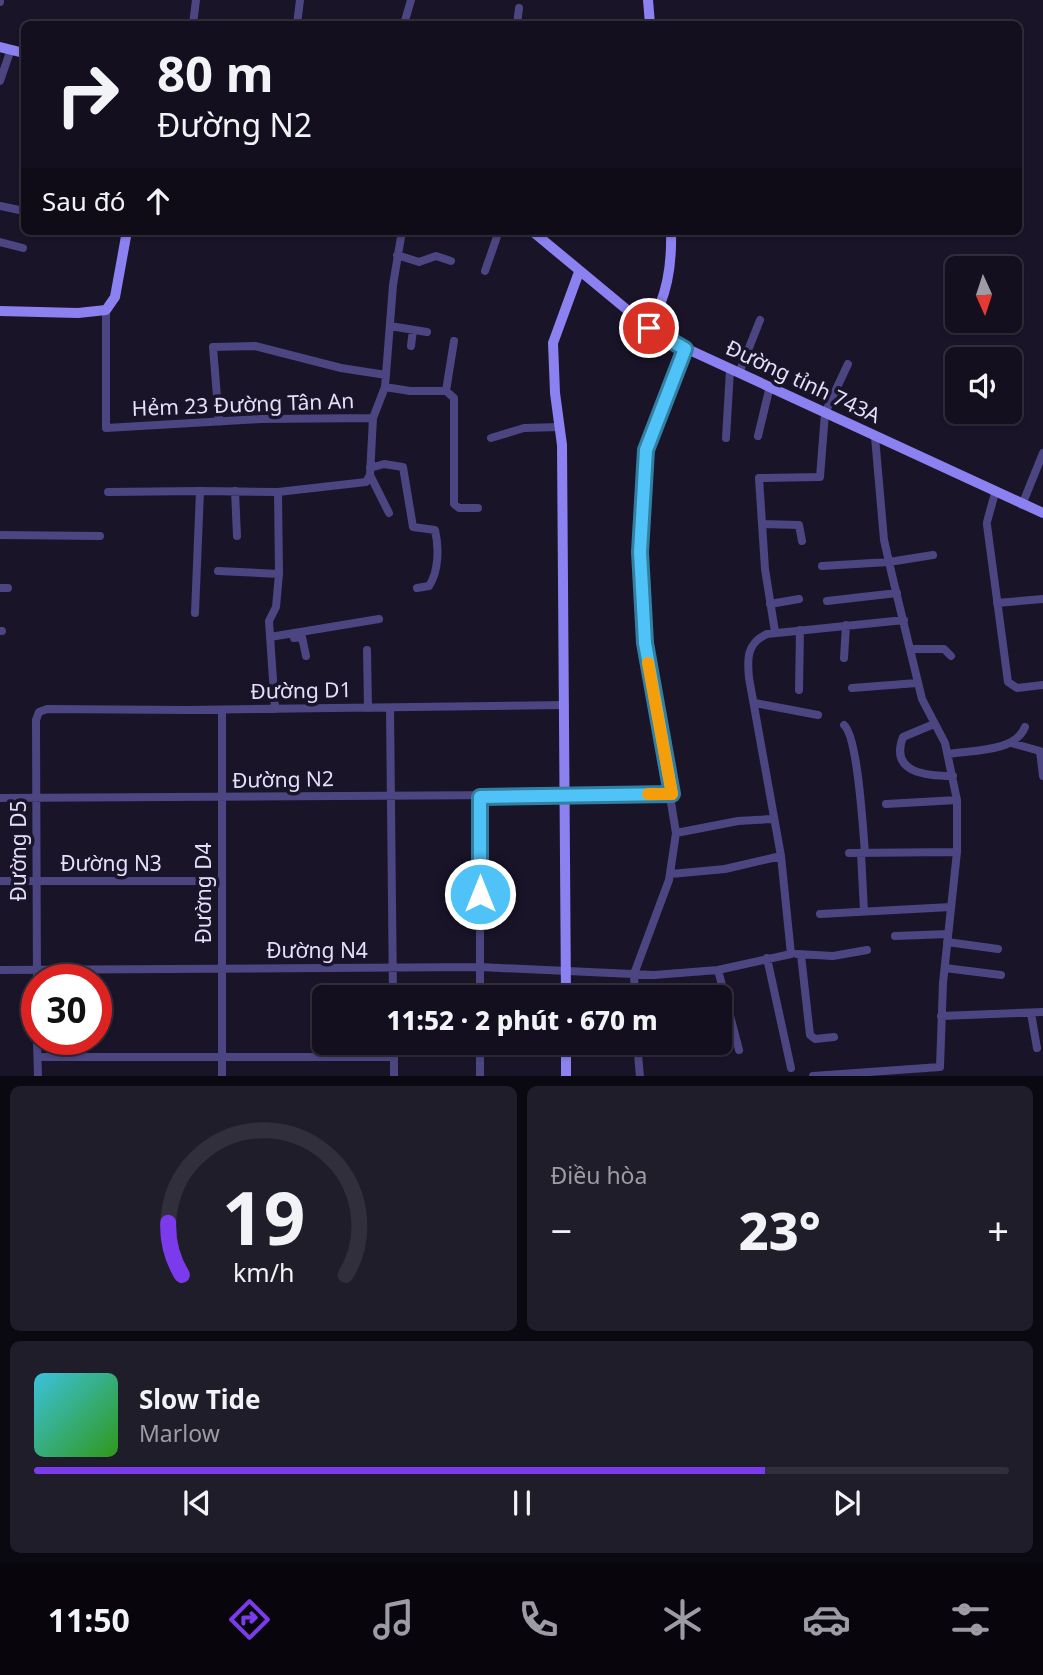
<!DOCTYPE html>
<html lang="vi">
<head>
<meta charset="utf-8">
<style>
	body { margin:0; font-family:"Noto Sans",sans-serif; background:#201d2b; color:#f1f3f6; height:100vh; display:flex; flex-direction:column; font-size:26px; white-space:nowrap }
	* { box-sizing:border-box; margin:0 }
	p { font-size:23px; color:#9d9ca4 }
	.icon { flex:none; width:38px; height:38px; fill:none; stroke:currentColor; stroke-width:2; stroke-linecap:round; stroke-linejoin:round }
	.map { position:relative; height:1076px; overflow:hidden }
	.drawer { display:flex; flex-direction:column; gap:10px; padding:10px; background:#0a0810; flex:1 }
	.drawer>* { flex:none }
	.top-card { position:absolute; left:21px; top:21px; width:1001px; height:214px; border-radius:10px; box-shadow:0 2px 5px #0004,0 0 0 2px #322f3c; background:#130f1e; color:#f1f3f6; overflow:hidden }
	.needle { width:46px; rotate:177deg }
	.buttons { position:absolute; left:945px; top:256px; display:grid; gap:14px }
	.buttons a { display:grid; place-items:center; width:77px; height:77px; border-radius:10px; background:#130f1e; box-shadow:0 2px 5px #0004,0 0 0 2px #322f3c; font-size:35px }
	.speed { position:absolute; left:21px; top:964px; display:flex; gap:14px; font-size:35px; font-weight:700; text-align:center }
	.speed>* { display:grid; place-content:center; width:91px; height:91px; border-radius:50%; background:#130f1e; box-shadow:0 2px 5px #0004,0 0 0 2px #322f3c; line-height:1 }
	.speed .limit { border:10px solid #d22; background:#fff; color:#111 }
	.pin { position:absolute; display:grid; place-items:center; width:60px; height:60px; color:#fff; margin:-30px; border:4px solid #fff; border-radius:50%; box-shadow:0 2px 7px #0007 }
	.me { position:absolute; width:77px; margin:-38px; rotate:0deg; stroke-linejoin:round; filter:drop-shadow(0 0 5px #0008) }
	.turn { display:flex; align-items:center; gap:24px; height:147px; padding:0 21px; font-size:32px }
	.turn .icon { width:91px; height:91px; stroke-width:2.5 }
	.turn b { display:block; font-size:49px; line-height:60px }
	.then { display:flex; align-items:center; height:66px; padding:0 21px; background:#0003; gap:14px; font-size:26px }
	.big { font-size:52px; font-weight:800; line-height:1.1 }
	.drawer .card { flex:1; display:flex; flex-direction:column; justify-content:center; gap:10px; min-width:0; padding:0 24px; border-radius:10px; background:#201d2b }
	.drawer .dial { align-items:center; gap:0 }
	.dial svg { height:182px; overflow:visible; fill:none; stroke:#322f3c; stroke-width:7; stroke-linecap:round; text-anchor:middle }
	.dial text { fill:#f1f3f6; stroke:none }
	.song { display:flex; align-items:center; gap:21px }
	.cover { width:84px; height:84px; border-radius:10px; background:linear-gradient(135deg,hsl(190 70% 55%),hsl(110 70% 35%)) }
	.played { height:7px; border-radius:4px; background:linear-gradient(90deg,#7c3aed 75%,#322f3c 75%) }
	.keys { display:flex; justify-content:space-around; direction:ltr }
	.heat { display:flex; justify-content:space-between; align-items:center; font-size:38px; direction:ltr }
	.drawer .tiles { flex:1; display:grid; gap:10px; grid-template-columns:1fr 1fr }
	.card:last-child { grid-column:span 2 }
	.trip { position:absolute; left:312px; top:985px; width:420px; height:70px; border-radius:10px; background:#130f1e; box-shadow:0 2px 5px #0004,0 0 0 2px #322f3c; font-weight:800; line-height:70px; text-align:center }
	.tabs { display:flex; height:112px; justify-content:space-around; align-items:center; background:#08060c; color:#9d9ca4 }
	.tabs .icon { width:49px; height:49px }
	.tabs .active { color:#7c3aed }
	.tabs b { font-size:32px; color:#f1f3f6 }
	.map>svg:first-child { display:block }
</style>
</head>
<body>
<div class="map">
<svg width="1043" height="1077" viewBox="0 0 1043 1077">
	<rect width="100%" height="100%" fill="#191428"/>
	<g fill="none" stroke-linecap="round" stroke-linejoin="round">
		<!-- street -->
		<path stroke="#4b4581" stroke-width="8" d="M 0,2 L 0,0
			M 193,24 L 196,0
			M 297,24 L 300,0
			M 404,24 L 411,0
			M 517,24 L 519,8
			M 0,81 L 11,49
			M 0,206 L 24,211
			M 115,231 L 127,233
			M 402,231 L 393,285 L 385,387 L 410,391 L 446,391 L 454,398 L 454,504 L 459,508 L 478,508
			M 0,242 L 23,248
			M 397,255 L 419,262 L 436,256 L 451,261
			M 485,271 L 499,231
			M 106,310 L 106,428 L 261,419 L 373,418
			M 390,326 L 427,332
			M 411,346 L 413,330
			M 739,373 L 760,320
			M 446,391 L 454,341
			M 219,422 L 213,347 L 255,346 L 341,368 L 386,375
			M 758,436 L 770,386
			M 491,438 L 524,428 L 560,427
			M 726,438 L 730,370
			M 370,468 L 384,464 L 403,467 L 413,527 L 435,530 C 439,547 439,571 429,586 L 417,588
			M 370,475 L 389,513
			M 235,491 L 237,536
			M 108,492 L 200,491
			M 1022,505 L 1043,453
			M 987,522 L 995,493
			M 762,524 L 799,525 L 802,541
			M 987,525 L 1008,682 L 1017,688 L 1043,685
			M 0,535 L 100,536
			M 822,566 L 889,562 L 933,555
			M 218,571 L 279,574 L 278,492
			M 0,588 L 8,588
			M 827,601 L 897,593
			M 997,603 L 1043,599
			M 770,604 L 799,599
			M 195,613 L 200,491 L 278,492 L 366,482 L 370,475 L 373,418 L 385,387
			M 0,631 L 2,631
			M 775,632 L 765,569 L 759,478 L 820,477 L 825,413 L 848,364
			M 270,637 L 379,619
			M 294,638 L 302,637 L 306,656
			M 911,649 L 944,649 L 951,656
			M 367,650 L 368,708
			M 844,658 L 846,625
			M 852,688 L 917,683
			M 799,690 L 800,630
			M 755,703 L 818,715
			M 390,708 L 393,998
			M 275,709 L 269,621 L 276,607 L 279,574
			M 934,724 L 903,737 C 889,774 929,776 953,776
			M 844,725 C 858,737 863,830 865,853
			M 1011,743 L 1040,751 L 1043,776
			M 949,754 C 973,750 1015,752 1025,727
			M 0,798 L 672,794
			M 886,804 L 957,800
			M 676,833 L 738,821 L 772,819
			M 849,853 L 957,852
			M 861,853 L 864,911
			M 671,874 L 725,869 L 781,856
			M 0,881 L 221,881
			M 820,914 L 951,907
			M 895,936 L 948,934
			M 947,942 L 998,949
			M 797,954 L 833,956 L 867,950
			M 801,955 L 810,1035 L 815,1039 L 834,1037
			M 767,958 L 791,1068
			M 945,968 L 1001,975
			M 0,970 L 479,967 L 654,975 L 718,970 L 791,954 L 781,856 L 749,678 C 747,658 747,643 767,634 L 904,620
			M 718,970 L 739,1050
			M 37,989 L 36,720 L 39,712 L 47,709 L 187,710 L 565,705
			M 480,998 L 480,797
			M 635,998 L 634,974 L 669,880 L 676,833 L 645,643 L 641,553 L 643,470 L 653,428 L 685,349
			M 1031,1013 L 1037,1048
			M 941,1016 L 1043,1012
			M 37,1040 L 38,1077
			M 394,1043 L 394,1077
			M 480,1043 L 480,1077
			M 637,1043 L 640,1077
			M 38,1057 L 394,1057
			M 813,1076 L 940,1067 L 943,983 L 957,852 L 957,800 L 945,743 L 922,699 L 892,575 L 884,540 L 875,437
			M 222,1077 L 222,710"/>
		<!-- secondary -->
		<path stroke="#8b81f0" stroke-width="10" d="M 648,0 L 650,24
			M 0,47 L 24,53
			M 532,231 L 649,328 L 670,341 L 1043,513
			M 0,311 L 78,313 L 106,310 L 115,297 L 127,231
			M 649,328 C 667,296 672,267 671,231
			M 566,998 L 562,445 L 555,393 L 553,343 L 579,272
			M 566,1077 L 566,1043"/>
	</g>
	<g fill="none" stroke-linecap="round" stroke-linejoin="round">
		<defs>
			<path id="route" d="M 480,894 L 480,797 L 672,794 L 645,643 L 640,552 L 646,450 L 685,349 L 649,328"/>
		</defs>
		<!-- route casing -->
		<use href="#route" stroke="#337fa1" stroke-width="18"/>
		<!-- route -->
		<use href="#route" stroke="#4fc3f7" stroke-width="12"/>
		<!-- slow -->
		<path stroke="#f59e0b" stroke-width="12" d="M 648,663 L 672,794 L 648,794"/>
	</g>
	<g text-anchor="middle" stroke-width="7" stroke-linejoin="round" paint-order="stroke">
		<!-- street labels -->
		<g font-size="21" fill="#e4dffb" stroke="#191428">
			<text transform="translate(803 382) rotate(25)" y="7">Đường tỉnh 743A</text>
			<text transform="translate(243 405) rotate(-2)" y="7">Hẻm 23 Đường Tân An</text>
			<text transform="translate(301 691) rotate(-1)" y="7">Đường D1</text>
			<text transform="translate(283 780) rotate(-1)" y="7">Đường N2</text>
			<text transform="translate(19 851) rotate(-90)" y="7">Đường D5</text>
			<text x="111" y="871">Đường N3</text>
			<text transform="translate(204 893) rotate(-90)" y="7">Đường D4</text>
			<text x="317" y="958">Đường N4</text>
		</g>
	</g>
</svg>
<div class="buttons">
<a><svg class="needle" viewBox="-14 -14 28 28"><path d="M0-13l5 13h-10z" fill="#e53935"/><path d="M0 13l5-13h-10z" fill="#9d9ca4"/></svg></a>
<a><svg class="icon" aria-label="sound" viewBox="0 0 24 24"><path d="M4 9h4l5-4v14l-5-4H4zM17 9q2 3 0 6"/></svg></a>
</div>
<div class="speed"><div class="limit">30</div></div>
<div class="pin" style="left:649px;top:328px;background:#d93025"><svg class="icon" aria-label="arrive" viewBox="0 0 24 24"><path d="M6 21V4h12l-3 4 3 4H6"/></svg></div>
<svg class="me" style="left:480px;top:894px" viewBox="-20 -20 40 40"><circle r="17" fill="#4fc3f7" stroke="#fff" stroke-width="3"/><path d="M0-11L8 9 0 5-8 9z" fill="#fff"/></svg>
<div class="trip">11:52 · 2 phút · 670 m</div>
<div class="top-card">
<div class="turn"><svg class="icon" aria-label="right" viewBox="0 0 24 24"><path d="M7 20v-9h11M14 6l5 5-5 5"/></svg><div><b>80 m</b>Đường N2</div></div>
<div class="then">Sau đó<svg class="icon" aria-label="ahead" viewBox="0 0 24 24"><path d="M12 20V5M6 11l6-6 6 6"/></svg></div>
</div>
</div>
<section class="drawer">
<div class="tiles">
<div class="card dial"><svg viewBox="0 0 100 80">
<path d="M14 69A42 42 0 1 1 86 69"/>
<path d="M14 69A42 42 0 0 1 8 46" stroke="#7c3aed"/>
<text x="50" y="56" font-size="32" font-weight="700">19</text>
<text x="50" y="72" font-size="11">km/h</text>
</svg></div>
<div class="card"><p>Điều hòa</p>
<div class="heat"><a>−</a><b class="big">23°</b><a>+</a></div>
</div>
<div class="card">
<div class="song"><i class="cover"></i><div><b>Slow Tide</b><p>Marlow</p></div></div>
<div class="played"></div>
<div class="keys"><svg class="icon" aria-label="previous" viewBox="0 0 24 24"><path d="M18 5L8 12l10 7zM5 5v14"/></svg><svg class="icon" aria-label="pause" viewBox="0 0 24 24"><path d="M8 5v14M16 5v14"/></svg><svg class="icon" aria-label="next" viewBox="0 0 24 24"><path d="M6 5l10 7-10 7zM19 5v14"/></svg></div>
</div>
</div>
</section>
<nav class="tabs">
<b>11:50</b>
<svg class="icon active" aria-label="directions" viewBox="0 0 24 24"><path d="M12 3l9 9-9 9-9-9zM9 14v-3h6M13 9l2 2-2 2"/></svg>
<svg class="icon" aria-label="music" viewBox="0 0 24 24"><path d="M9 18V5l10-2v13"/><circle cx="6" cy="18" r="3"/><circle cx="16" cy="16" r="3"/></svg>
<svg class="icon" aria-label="phone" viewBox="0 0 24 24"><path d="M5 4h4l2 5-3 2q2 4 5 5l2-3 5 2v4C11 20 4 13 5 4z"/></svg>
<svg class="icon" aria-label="climate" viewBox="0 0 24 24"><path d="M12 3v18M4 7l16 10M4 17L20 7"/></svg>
<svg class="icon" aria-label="car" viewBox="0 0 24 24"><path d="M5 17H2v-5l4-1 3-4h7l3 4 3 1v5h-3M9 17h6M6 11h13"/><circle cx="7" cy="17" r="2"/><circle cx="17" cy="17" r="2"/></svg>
<svg class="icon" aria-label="filters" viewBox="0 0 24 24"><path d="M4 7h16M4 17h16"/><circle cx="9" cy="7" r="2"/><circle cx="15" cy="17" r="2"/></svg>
</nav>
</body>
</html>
